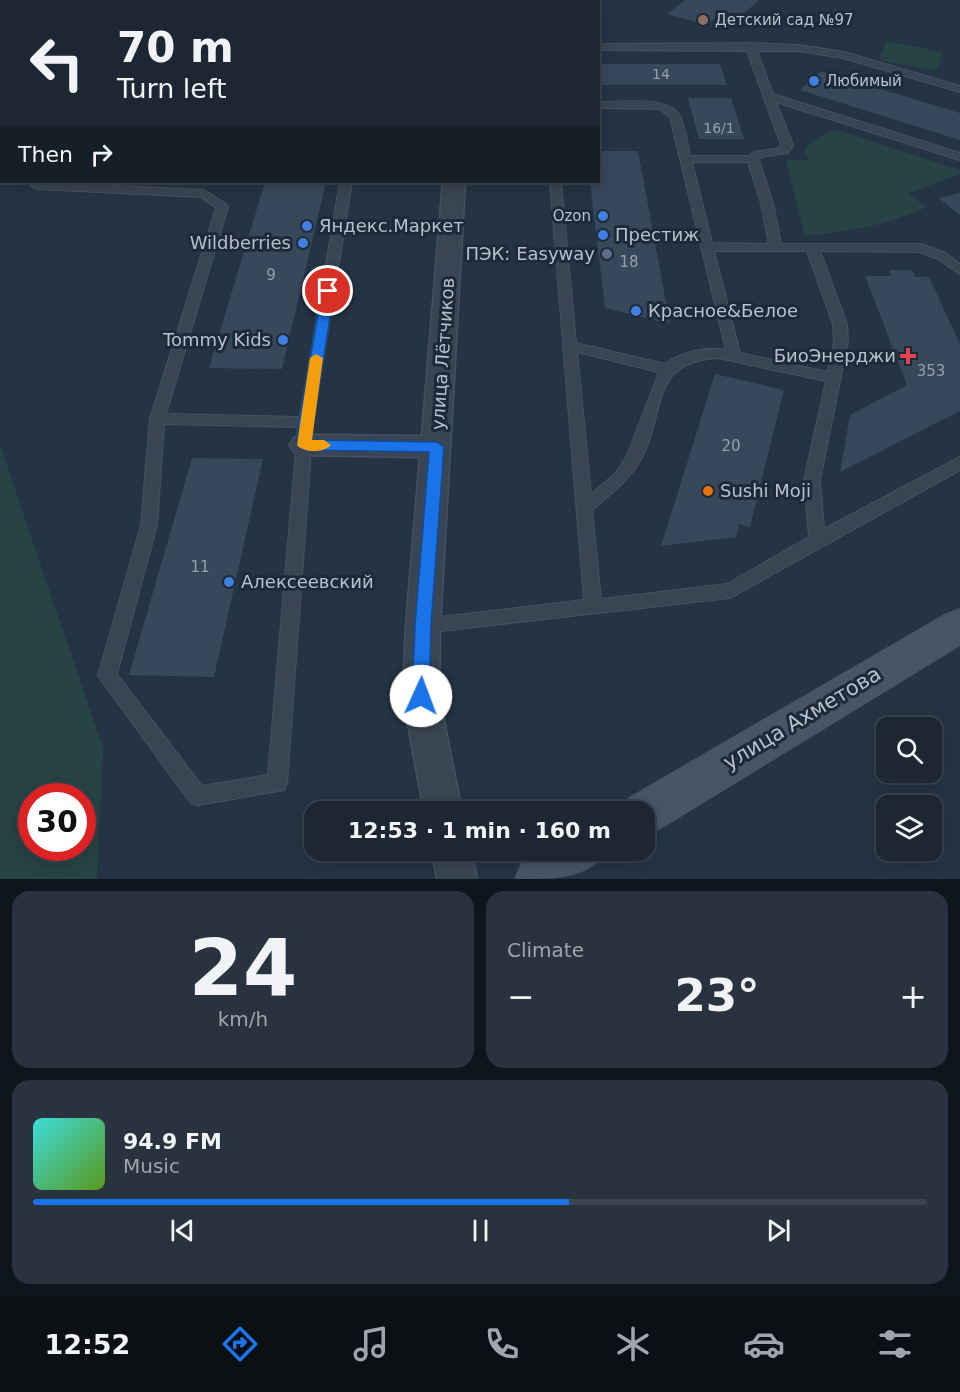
<!DOCTYPE html>
<html lang="en">
<head>
<meta charset="utf-8">
<style>
	body { margin:0; font-family:"DejaVu Sans",sans-serif; background:#29333f; color:#f1f3f6; height:100vh; display:flex; flex-direction:column; font-size:22px; white-space:nowrap }
	* { box-sizing:border-box; margin:0 }
	p { font-size:20px; color:#a0a5ac }
	.icon { flex:none; width:33px; height:33px; fill:none; stroke:currentColor; stroke-width:2; stroke-linecap:round; stroke-linejoin:round }
	.map { position:relative; height:879px; overflow:hidden }
	.drawer { display:flex; flex-direction:column; gap:12px; padding:12px; background:#0f151c; flex:1 }
	.drawer>* { flex:none }
	.banner { position:absolute; left:0px; top:0px; width:600px; height:183px; box-shadow:0 3px 15px #0003,0 0 0 2px #3a444e; background:#1c2733; color:#f1f3f6; overflow:hidden }
	.buttons { position:absolute; left:876px; top:717px; display:grid; gap:12px }
	.buttons a { display:grid; place-items:center; width:66px; height:66px; border-radius:12px; background:#1c2733; box-shadow:0 3px 15px #0003,0 0 0 2px #3a444e; font-size:30px }
	.speed { position:absolute; left:18px; top:783px; display:flex; gap:12px; font-size:30px; font-weight:700; text-align:center }
	.speed>* { display:grid; place-content:center; width:78px; height:78px; border-radius:50%; background:#1c2733; box-shadow:0 3px 15px #0003,0 0 0 2px #3a444e; line-height:1 }
	.speed .limit { border:9px solid #d22; background:#fff; color:#111 }
	.pin { position:absolute; display:grid; place-items:center; width:51px; height:51px; color:#fff; margin:-26px; border:3px solid #fff; border-radius:50%; box-shadow:0 2px 6px #0007 }
	.me { position:absolute; width:66px; margin:-33px; rotate:2deg; stroke-linejoin:round; filter:drop-shadow(0 0 4px #0008) }
	.turn { display:flex; align-items:center; gap:21px; height:126px; padding:0 18px; font-size:27px }
	.turn .icon { width:78px; height:78px; stroke-width:2.5 }
	.turn b { display:block; font-size:42px; line-height:51px }
	.then { display:flex; align-items:center; height:57px; padding:0 18px; background:#0003; gap:12px; font-size:22px }
	.big { font-size:45px; font-weight:600; line-height:1.1 }
	.drawer .card { flex:1; display:flex; flex-direction:column; justify-content:center; gap:9px; min-width:0; padding:0 21px; border-radius:18px; background:#29333f }
	.drawer .dial { align-items:center; gap:0 }
	.dial b { font-size:78px; line-height:1 }
	.song { display:flex; align-items:center; gap:18px }
	.cover { width:72px; height:72px; border-radius:9px; background:linear-gradient(135deg,hsl(180 70% 55%),hsl(90 70% 35%)) }
	.played { height:6px; border-radius:3px; background:linear-gradient(90deg,#1a73e8 60%,#3a444e 60%) }
	.keys { display:flex; justify-content:space-around; direction:ltr }
	.heat { display:flex; justify-content:space-between; align-items:center; font-size:33px; direction:ltr }
	.drawer .tiles { flex:1; display:grid; gap:12px; grid-template-columns:1fr 1fr }
	.card:last-child { grid-column:span 2 }
	.trip { position:absolute; left:304px; top:801px; width:351px; height:60px; border-radius:18px; background:#1c2733; box-shadow:0 3px 15px #0003,0 0 0 2px #3a444e; font-weight:600; line-height:60px; text-align:center }
	.tab-bar { display:flex; height:96px; justify-content:space-around; align-items:center; background:#0b1014; color:#a0a5ac }
	.tab-bar .icon { width:42px; height:42px }
	.tab-bar .active { color:#1a73e8 }
	.tab-bar b { font-size:27px; color:#f1f3f6 }
	.map>svg:first-child { display:block }
</style>
</head>
<body>
<div class="map">
<svg width="960" height="879" viewBox="0 0 960 879">
	<rect width="100%" height="100%" fill="#253444"/>
	<!-- green -->
	<path fill="#274345" fill-rule="evenodd" d="M 886,41 L 943,52 L 937,71 L 879,60 Z
		M 833,129 L 960,170 L 960,174 L 908,194 L 927,207 C 888,225 848,232 805,236 L 786,160 L 808,160 L 804,148 Z
		M 0,445 L 103,748 L 97,879 L 0,879 ZM 32,796 L 82,796 L 82,848 L 32,848 Z"/>
	<!-- building -->
	<path fill="#37485a" d="M 685,0 L 759,0 L 742,15 L 732,12 L 726,17 L 719,15 L 707,25 L 667,14 Z
		M 598,64 L 720,64 L 727,85 L 598,85 Z
		M 821,71 L 960,113 L 960,140 L 800,90 Z
		M 688,98 L 731,98 L 744,139 L 699,139 Z
		M 600,151 L 638,151 L 670,324 L 605,308 L 590,182 L 598,182 Z
		M 265,182 L 326,182 L 282,369 L 209,368 Z
		M 960,193 L 960,215 L 939,198 Z
		M 889,270 L 912,270 L 915,277 L 929,277 L 960,344 L 960,411 L 840,472 L 850,415 L 907,385 L 865,276 L 891,276 Z
		M 715,374 L 784,390 L 750,527 L 739,524 L 736,537 L 661,546 Z
		M 192,458 L 263,459 L 214,677 L 129,675 Z"/>
	<g fill="none" stroke-linecap="round" stroke-linejoin="round">
		<defs>
			<path id="lane" d="M 68,0 L 78,0 L 78,2 L 69,2 Z
				M 574,0 L 586,0 L 587,2 L 576,2 Z
				M 750,43 L 799,45 L 844,52 L 960,86 L 960,92 L 843,58 L 799,51 L 757,51 L 773,94 L 960,153 L 960,160 L 776,102 L 793,145 L 788,153 L 761,157 L 759,160 L 773,203 L 781,244 L 921,244 L 946,253 L 960,264 L 960,274 L 938,259 L 919,252 L 820,251 L 847,324 L 848,341 L 820,480 L 824,529 L 960,457 L 960,470 L 730,598 L 423,633 L 417,631 L 414,626 L 417,621 L 423,619 L 584,600 L 550,182 L 561,182 L 576,343 L 665,364 C 681,352 706,346 726,350 L 670,117 L 659,109 L 598,108 L 598,102 C 619,102 668,96 679,115 C 686,125 687,143 690,156 L 750,156 L 754,152 L 780,148 L 781,145 L 747,51 L 598,50 L 598,44 ZM 692,162 L 748,162 L 761,203 L 769,244 L 712,243 ZM 714,251 L 807,251 L 833,324 L 834,341 L 828,372 L 740,353 ZM 577,352 L 659,372 L 627,456 L 615,474 L 591,494 ZM 718,358 L 826,381 L 804,480 L 809,537 L 727,584 L 601,599 L 592,510 C 610,495 628,481 640,461 C 667,414 647,362 718,358 Z
				M 0,61 L 2,61 L 2,67 L 0,67 Z
				M 33,182 L 204,190 L 226,204 L 228,207 L 166,414 L 300,417 L 340,182 L 352,182 L 313,422 L 287,783 L 284,790 L 198,805 L 191,803 L 98,676 L 141,525 L 150,419 L 216,208 L 201,197 L 37,189 L 31,186 ZM 164,424 L 298,427 L 268,775 L 202,786 L 117,674 L 157,525 Z"/>
			<path id="street" d="M 452,0 L 470,0 L 470,2 L 452,2 Z
				M 0,90 L 2,90 L 2,102 L 0,102 Z
				M 443,182 L 465,182 L 440,626 L 439,696 L 462,812 L 424,812 L 403,696 L 406,626 L 420,457 L 304,455 L 294,452 L 290,445 L 294,438 L 304,435 L 422,436 Z
				M 432,850 L 471,850 L 477,879 L 437,879 Z"/>
			<path id="secondary" d="M 960,609 L 960,645 L 661,828 L 645,834 L 645,812 L 624,812 L 629,798 L 946,614 Z
				M 542,850 L 606,850 C 590,879 551,879 515,879 L 522,863 Z"/>
		</defs>
		<!-- lane casing -->
		<use href="#lane" stroke="#465160" stroke-width="2"/>
		<!-- street casing -->
		<use href="#street" stroke="#465160" stroke-width="3"/>
		<!-- secondary casing -->
		<use href="#secondary" stroke="#465160" stroke-width="2"/>
		<!-- lane -->
		<use href="#lane" fill="#3a4553" fill-rule="evenodd"/>
		<!-- street -->
		<use href="#street" fill="#3a4553" fill-rule="evenodd"/>
		<!-- secondary -->
		<use href="#secondary" fill="#475567" fill-rule="evenodd"/>
	</g>
	<!-- route -->
	<path fill="#1a73e8" stroke="#114b97" stroke-width="1.5" d="M 328,287 L 334,291 L 311,440 L 437,442 L 444,447 L 431,626 L 429,696 L 427,702 L 421,704 L 415,702 L 412,696 L 415,626 L 429,452 L 304,450 L 297,445 L 299,422 L 322,291 Z"/>
	<!-- slow -->
	<path fill="#f59e0b" d="M 316,354 L 323,358 L 312,440 L 324,440 L 331,445 C 324,453 304,453 297,445 L 310,358 Z"/>
	<!-- markers -->
	<circle fill="#8d6e63" stroke="#1e2a39" stroke-width="2" cx="703" cy="20" r="6"/>
	<g fill="#3f7fe0" stroke="#1e2a39" stroke-width="2">
		<circle cx="814" cy="81" r="6"/>
		<circle cx="603" cy="216" r="6"/>
		<circle cx="307" cy="226" r="6"/>
		<circle cx="603" cy="235" r="6"/>
		<circle cx="303" cy="243" r="6"/>
		<circle cx="636" cy="311" r="6"/>
		<circle cx="283" cy="340" r="6"/>
		<circle cx="229" cy="582" r="6"/>
	</g>
	<circle fill="#5c6f8a" stroke="#1e2a39" stroke-width="2" cx="607" cy="254" r="6"/>
	<path fill="#e0444e" stroke="#1e2a39" stroke-width="2" d="M905 347h6v6h6v6h-6v6h-6v-6h-6v-6h6z"/>
	<circle fill="#e8710a" stroke="#1e2a39" stroke-width="2" cx="708" cy="491" r="6"/>
	<g text-anchor="middle" stroke-width="6" stroke-linejoin="round" paint-order="stroke">
		<!-- far-number labels -->
		<g font-size="14" fill="#95a0ae">
			<text x="661" y="79">14</text>
			<text x="719" y="133">16/1</text>
		</g>
		<!-- far-poi labels -->
		<g font-size="15" fill="#b7c0cd" stroke="#1e2a39" text-anchor="start">
			<text x="715" y="25">Детский сад №97</text>
			<text x="826" y="86">Любимый</text>
			<text x="591" y="221" text-anchor="end">Ozon</text>
		</g>
		<!-- number labels -->
		<g font-size="15" fill="#95a0ae">
			<text x="629" y="267">18</text>
			<text x="271" y="280">9</text>
			<text x="931" y="376">353</text>
			<text x="731" y="451">20</text>
			<text x="200" y="572">11</text>
		</g>
		<!-- poi labels -->
		<g font-size="18" fill="#b7c0cd" stroke="#1e2a39" text-anchor="start">
			<text x="319" y="232">Яндекс.Маркет</text>
			<text x="615" y="241">Престиж</text>
			<text x="291" y="249" text-anchor="end">Wildberries</text>
			<text x="595" y="260" text-anchor="end">ПЭК: Easyway</text>
			<text x="648" y="317">Красное&amp;Белое</text>
			<text x="271" y="346" text-anchor="end">Tommy Kids</text>
			<text x="896" y="362" text-anchor="end">БиоЭнерджи</text>
			<text x="720" y="497">Sushi Moji</text>
			<text x="241" y="588">Алексеевский</text>
		</g>
		<!-- street labels -->
		<g font-size="18" fill="#b7c0cd" stroke="#1e2a39">
			<text transform="translate(443 354) rotate(-86)" y="6">улица Лётчиков</text>
		</g>
		<!-- near-street labels -->
		<g font-size="21" fill="#b7c0cd" stroke="#1e2a39">
			<text transform="translate(802 718) rotate(-31)" y="7">улица Ахметова</text>
		</g>
	</g>
</svg>
<div class="buttons">
<a><svg class="icon" aria-label="search" viewBox="0 0 24 24"><circle cx="10" cy="10" r="6"/><path d="M15 15l6 6"/></svg></a>
<a><svg class="icon" aria-label="layers" viewBox="0 0 24 24"><path d="M12 4l9 5-9 5-9-5zM3 14l9 5 9-5"/></svg></a>
</div>
<div class="speed"><div class="limit">30</div></div>
<div class="pin" style="left:328px;top:291px;background:#d93025"><svg class="icon" aria-label="arrive" viewBox="0 0 24 24"><path d="M6 21V4h12l-3 4 3 4H6"/></svg></div>
<svg class="me" style="left:421px;top:696px" viewBox="-20 -20 40 40"><circle r="19" fill="#fff"/><path d="M0-13L10 11 0 6-10 11z" fill="#1a73e8"/></svg>
<div class="trip">12:53 · 1 min · 160 m</div>
<div class="banner">
<div class="turn"><svg class="icon" aria-label="left" viewBox="0 0 24 24"><path d="M17 20v-9H6M10 6l-5 5 5 5"/></svg><div><b>70 m</b>Turn left</div></div>
<div class="then">Then<svg class="icon" aria-label="right" viewBox="0 0 24 24"><path d="M7 20v-9h11M14 6l5 5-5 5"/></svg></div>
</div>
</div>
<section class="drawer">
<div class="tiles">
<div class="card dial"><b>24</b><p>km/h</p></div>
<div class="card"><p>Climate</p>
<div class="heat"><a>−</a><b class="big">23°</b><a>+</a></div>
</div>
<div class="card">
<div class="song"><i class="cover"></i><div><b>94.9 FM</b><p>Music</p></div></div>
<div class="played"></div>
<div class="keys"><svg class="icon" aria-label="previous" viewBox="0 0 24 24"><path d="M18 5L8 12l10 7zM5 5v14"/></svg><svg class="icon" aria-label="pause" viewBox="0 0 24 24"><path d="M8 5v14M16 5v14"/></svg><svg class="icon" aria-label="next" viewBox="0 0 24 24"><path d="M6 5l10 7-10 7zM19 5v14"/></svg></div>
</div>
</div>
</section>
<nav class="tab-bar">
<b>12:52</b>
<svg class="icon active" aria-label="directions" viewBox="0 0 24 24"><path d="M12 3l9 9-9 9-9-9zM9 14v-3h6M13 9l2 2-2 2"/></svg>
<svg class="icon" aria-label="music" viewBox="0 0 24 24"><path d="M9 18V5l10-2v13"/><circle cx="6" cy="18" r="3"/><circle cx="16" cy="16" r="3"/></svg>
<svg class="icon" aria-label="phone" viewBox="0 0 24 24"><path d="M5 4h4l2 5-3 2q2 4 5 5l2-3 5 2v4C11 20 4 13 5 4z"/></svg>
<svg class="icon" aria-label="climate" viewBox="0 0 24 24"><path d="M12 3v18M4 7l16 10M4 17L20 7"/></svg>
<svg class="icon" aria-label="car" viewBox="0 0 24 24"><path d="M5 17H2v-5l4-1 3-4h7l3 4 3 1v5h-3M9 17h6M6 11h13"/><circle cx="7" cy="17" r="2"/><circle cx="17" cy="17" r="2"/></svg>
<svg class="icon" aria-label="filters" viewBox="0 0 24 24"><path d="M4 7h16M4 17h16"/><circle cx="9" cy="7" r="2"/><circle cx="15" cy="17" r="2"/></svg>
</nav>
</body>
</html>
